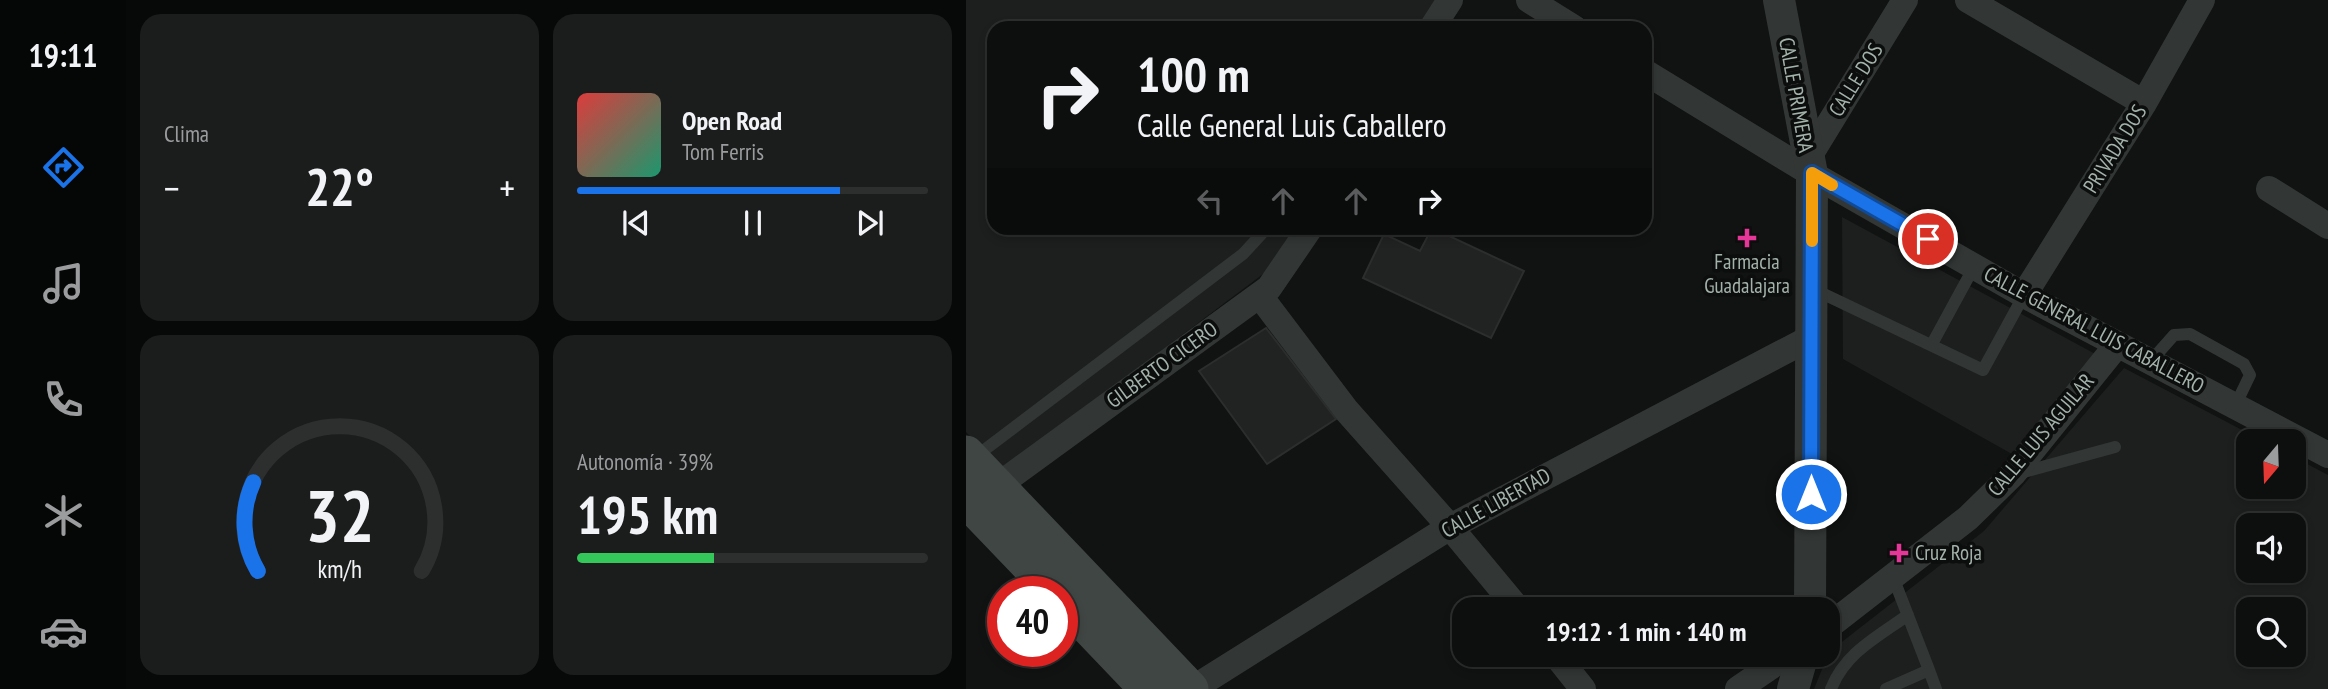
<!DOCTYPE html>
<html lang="es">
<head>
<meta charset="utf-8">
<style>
	body { margin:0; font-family:"PT Sans Narrow",sans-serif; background:#1b1c1c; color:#f1f3f6; height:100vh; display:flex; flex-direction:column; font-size:26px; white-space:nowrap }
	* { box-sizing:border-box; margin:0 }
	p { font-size:23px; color:#9a9c9e }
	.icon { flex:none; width:38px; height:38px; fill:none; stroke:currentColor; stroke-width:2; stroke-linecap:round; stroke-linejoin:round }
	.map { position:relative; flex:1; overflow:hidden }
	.drawer { display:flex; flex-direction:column; gap:14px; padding:14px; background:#070808; width:840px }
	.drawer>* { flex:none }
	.top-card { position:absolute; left:21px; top:21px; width:665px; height:214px; border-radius:21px; box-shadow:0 4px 10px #0003,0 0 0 2px #2d2e2e; background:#0d0e0e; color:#f1f3f6; overflow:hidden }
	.needle { width:46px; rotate:199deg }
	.fabs { position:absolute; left:1270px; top:429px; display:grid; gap:14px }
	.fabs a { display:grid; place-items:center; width:70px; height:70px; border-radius:14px; background:#0d0e0e; box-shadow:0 4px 10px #0003,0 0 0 2px #2d2e2e; font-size:35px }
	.speed { position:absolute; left:21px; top:576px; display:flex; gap:14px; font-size:35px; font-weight:700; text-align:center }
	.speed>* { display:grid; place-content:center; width:91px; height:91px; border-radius:50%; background:#0d0e0e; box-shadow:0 4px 10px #0003,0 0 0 2px #2d2e2e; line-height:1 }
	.speed .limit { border:10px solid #d22; background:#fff; color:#111 }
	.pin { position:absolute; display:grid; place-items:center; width:60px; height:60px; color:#fff; margin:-30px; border:4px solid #fff; border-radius:50%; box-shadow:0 2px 7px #0007 }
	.me { position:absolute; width:77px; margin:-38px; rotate:0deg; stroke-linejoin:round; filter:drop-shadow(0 0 5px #0008) }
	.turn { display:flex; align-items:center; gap:24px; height:147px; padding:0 35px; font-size:32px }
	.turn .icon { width:91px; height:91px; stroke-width:2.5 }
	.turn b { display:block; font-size:49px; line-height:60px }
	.lanes { display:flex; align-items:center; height:66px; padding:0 35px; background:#0003; justify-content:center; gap:35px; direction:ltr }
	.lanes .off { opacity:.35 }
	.big { font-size:52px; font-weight:700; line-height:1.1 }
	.drawer .widget { flex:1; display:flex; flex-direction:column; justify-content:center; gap:10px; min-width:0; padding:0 24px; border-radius:21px; background:#1b1c1c }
	.drawer .dial { align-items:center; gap:0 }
	.dial svg { height:182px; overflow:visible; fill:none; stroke:#2d2e2e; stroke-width:7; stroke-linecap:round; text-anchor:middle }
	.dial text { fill:#f1f3f6; stroke:none }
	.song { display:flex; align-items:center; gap:21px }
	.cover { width:84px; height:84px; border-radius:10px; background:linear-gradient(135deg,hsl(0 70% 55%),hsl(160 70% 35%)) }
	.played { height:7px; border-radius:4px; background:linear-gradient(90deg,#1a73e8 75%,#2d2e2e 75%) }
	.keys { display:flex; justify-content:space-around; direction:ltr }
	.heat { display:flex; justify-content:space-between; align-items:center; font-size:38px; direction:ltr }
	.charge { height:10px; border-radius:5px; background:linear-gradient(90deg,#34c759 39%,#2d2e2e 0) }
	.drawer .tiles { flex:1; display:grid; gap:14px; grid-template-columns:repeat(2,1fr) }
	.trip { position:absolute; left:486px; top:597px; width:388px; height:70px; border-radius:21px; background:#0d0e0e; box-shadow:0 4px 10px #0003,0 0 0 2px #2d2e2e; font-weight:700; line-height:70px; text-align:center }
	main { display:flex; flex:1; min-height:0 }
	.dock { display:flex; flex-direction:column; width:126px; justify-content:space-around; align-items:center; background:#050606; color:#9a9c9e }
	.dock .icon { width:49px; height:49px }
	.dock .on { color:#1a73e8 }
	.dock b { font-size:32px; color:#f1f3f6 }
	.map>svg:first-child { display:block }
</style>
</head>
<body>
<main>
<nav class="dock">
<b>19:11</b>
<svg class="icon on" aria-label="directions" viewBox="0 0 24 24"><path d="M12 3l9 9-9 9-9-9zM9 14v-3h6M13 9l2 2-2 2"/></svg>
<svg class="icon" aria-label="music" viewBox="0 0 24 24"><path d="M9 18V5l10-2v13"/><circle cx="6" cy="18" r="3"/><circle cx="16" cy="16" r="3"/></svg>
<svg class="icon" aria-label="phone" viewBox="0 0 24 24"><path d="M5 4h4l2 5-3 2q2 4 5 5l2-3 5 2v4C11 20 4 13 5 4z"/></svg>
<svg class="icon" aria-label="climate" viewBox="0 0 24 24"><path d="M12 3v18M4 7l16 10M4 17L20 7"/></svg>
<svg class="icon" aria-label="car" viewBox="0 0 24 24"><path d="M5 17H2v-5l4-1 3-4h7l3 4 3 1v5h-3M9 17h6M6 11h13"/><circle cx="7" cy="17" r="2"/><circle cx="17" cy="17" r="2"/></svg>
</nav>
<section class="drawer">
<div class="tiles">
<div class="widget"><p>Clima</p>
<div class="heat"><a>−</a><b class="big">22°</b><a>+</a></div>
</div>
<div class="widget">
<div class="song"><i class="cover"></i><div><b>Open Road</b><p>Tom Ferris</p></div></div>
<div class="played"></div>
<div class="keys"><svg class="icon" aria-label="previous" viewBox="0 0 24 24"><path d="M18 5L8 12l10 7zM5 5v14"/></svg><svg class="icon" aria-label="pause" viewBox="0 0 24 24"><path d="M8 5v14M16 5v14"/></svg><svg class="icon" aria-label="next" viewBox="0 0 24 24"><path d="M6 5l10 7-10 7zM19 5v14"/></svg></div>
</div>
<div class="widget dial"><svg viewBox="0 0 100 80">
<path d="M14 69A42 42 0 1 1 86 69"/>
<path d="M14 69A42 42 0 0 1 12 30" stroke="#1a73e8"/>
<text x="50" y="56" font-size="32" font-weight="700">32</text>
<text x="50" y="72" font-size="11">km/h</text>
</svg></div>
<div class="widget"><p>Autonomía · 39%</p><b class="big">195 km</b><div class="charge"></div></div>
</div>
</section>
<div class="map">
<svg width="1362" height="689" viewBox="0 0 1362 689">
	<rect width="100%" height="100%" fill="#111212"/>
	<!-- built -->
	<path fill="#1d1f1e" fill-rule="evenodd" d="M 0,0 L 474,0 L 456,28 L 28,28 L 28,228 L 329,228 L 301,271 L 37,470 L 0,432 Z
		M 876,217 L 1133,356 L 1053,458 L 877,359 Z
		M 1158,368 L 1297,441 L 1283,441 L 1283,486 L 1328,486 L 1328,457 L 1362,475 L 1362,689 L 848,689 L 863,652 L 1018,531 ZM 1283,525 L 1328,525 L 1328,570 L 1283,570 ZM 1283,609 L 1328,609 L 1328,654 L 1283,654 Z"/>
	<!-- building -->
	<path fill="#212322" stroke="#2b2e2d" stroke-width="2" d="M 466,228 L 558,271 L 525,338 L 397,278 L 418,234 L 454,251 Z
		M 300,328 L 370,419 L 301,464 L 233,371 Z"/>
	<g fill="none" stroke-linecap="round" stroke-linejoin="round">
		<!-- service -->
		<path stroke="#323735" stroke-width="12" d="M 847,289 L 1017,370 L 1058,295
			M 966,344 L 1009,265
			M 1184,362 L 1208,335 L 1224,334 L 1278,364 L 1284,375 L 1269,406
			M 9,457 L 277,254 L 301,228
			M 1054,473 L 1149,447
			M 927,577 L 963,670
			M 865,689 C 879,653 911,637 942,615
			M 920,689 L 963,670 L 970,689"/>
		<!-- minor -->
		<path stroke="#323735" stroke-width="26" d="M 563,0 L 608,28
			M 1002,0 L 1178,103
			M 466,28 L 484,0
			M 679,72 L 846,174 L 1058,295 L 1362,455
			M 841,160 L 939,0
			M 1303,189 L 1362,226
			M 1058,295 L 1178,103 L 1236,0
			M 294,296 L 381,411 L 484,527 L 552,609
			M 19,495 L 303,288 L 344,228
			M 863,626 L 1002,518 L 1047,474 L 1151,345
			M 589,654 L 617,689
			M 226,689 L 484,527 L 846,337
			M 772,689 L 823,654"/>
		<!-- tertiary -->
		<path stroke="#323735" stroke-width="32" d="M 813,0 L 846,174 L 844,609
			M 827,689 L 837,654"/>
		<!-- secondary -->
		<path stroke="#404643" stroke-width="37" d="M 0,454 L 224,689
			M 0,499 L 89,592
			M 96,599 L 182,689"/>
	</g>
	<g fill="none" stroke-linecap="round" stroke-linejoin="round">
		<defs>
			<path id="route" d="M 845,494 L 846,173 L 962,239"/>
		</defs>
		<!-- route casing -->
		<use href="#route" stroke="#114b97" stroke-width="18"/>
		<!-- route -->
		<use href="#route" stroke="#1a73e8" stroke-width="12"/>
		<!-- slow -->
		<path stroke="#f59e0b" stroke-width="12" d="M 846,241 L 846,173 L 866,185"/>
	</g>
	<!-- markers -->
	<g fill="#e43797" stroke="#0c0d0d" stroke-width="2.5">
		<path d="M777.5 227.5h7v7h7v7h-7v7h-7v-7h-7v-7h7z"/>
		<path d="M929.5 542.5h7v7h7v7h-7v7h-7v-7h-7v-7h7z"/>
	</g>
	<g text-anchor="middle" stroke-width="7" stroke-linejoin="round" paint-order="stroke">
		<!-- street labels -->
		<g font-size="21" fill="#a3b2aa" stroke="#0c0d0d">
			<text transform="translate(890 80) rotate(-58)" y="7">CALLE DOS</text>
			<text transform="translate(830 95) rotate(80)" y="7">CALLE PRIMERA</text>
			<text transform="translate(1149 149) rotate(-58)" y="7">PRIVADA DOS</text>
			<text transform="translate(1128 330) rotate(28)" y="7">CALLE GENERAL LUIS CABALLERO</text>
			<text transform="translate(196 365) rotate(-36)" y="7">GILBERTO CICERO</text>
			<text transform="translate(1075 435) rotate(-50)" y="7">CALLE LUIS AGUILAR</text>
			<text transform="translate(530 503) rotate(-29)" y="7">CALLE LIBERTAD</text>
		</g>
		<!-- poi labels -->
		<g font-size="21" fill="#a3b2aa" stroke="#0c0d0d">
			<text x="781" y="269">Farmacia<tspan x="781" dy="24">Guadalajara</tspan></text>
			<text x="949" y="560" text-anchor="start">Cruz Roja</text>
		</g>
	</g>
</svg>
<div class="fabs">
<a><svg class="needle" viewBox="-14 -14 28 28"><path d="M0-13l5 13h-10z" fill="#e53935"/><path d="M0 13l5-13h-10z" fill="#9a9c9e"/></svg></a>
<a><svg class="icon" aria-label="sound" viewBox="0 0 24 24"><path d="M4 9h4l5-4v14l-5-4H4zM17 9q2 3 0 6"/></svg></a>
<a><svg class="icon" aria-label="search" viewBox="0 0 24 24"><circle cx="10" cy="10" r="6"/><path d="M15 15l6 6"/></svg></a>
</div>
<div class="speed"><div class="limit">40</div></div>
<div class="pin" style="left:962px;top:239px;background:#d93025"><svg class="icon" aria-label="arrive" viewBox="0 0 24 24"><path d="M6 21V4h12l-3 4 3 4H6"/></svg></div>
<svg class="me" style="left:845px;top:494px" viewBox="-20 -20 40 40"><circle r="17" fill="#1a73e8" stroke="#fff" stroke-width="3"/><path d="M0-11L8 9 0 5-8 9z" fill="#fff"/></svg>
<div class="trip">19:12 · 1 min · 140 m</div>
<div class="top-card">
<div class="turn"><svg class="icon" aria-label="right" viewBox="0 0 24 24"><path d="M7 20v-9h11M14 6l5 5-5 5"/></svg><div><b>100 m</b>Calle General Luis Caballero</div></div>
<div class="lanes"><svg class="icon off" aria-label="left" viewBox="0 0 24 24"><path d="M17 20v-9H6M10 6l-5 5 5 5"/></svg><svg class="icon off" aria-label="ahead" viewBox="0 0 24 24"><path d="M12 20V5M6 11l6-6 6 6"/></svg><svg class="icon off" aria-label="ahead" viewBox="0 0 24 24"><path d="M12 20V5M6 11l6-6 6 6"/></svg><svg class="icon" aria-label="right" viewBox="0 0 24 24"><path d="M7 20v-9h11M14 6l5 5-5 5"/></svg></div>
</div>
</div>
</main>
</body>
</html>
